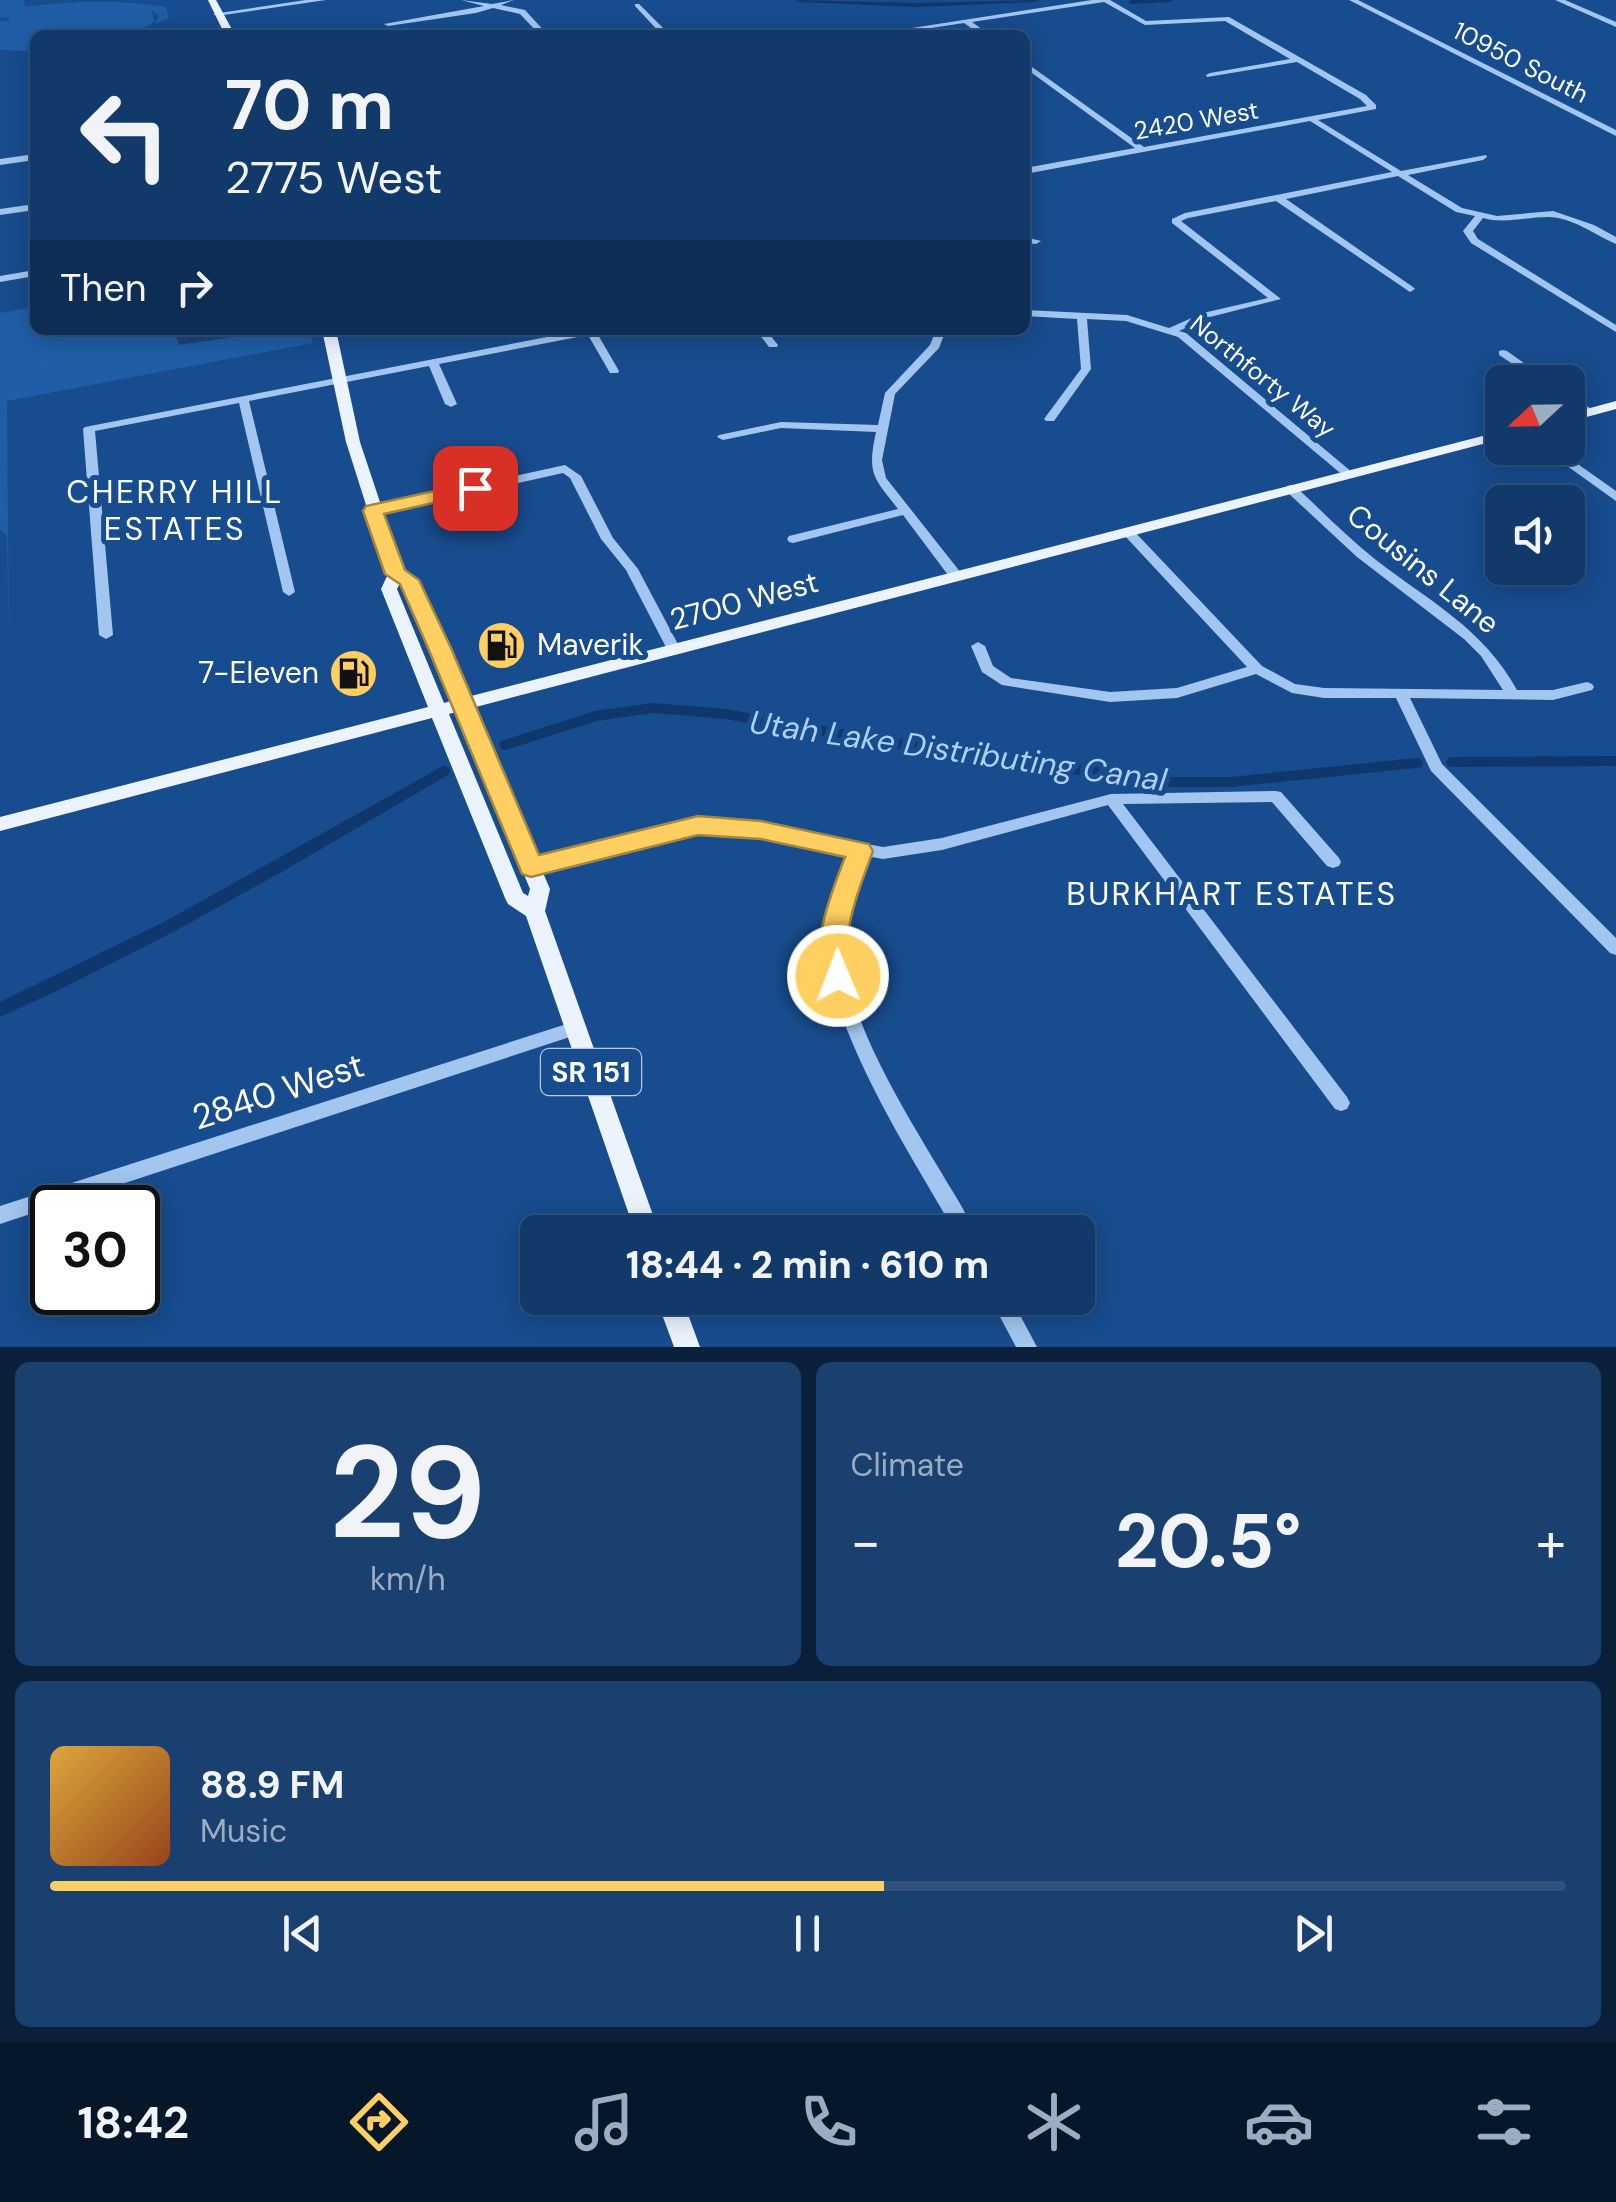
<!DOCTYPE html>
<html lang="en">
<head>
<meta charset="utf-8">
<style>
	body { margin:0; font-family:"DM Sans",sans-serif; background:#1a4070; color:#f1f3f6; height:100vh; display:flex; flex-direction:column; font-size:38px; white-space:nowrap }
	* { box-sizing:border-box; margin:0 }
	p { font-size:32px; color:#9cacc1 }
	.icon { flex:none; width:55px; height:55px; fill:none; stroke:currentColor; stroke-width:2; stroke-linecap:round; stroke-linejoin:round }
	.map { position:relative; height:1347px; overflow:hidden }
	.sheet { display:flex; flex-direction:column; gap:15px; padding:15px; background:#091f3a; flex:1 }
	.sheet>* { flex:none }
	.hud { position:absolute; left:30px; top:30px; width:1000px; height:305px; border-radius:15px; box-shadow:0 5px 25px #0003,0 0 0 2px #30537e; background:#11396a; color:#f1f3f6; overflow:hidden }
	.needle { width:65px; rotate:248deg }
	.buttons { position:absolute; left:1485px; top:365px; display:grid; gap:20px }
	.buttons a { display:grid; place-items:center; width:100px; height:100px; border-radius:15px; background:#11396a; box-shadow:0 5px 25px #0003,0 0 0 2px #30537e; font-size:50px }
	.speed { position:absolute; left:30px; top:1185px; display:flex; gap:20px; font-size:50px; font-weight:700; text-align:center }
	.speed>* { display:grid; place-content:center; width:130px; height:130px; border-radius:50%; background:#11396a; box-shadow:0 5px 25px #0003,0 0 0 2px #30537e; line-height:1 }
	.speed .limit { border:5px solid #111; border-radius:15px; background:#fff; color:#111 }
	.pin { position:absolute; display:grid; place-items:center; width:85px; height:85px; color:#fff; margin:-42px; border-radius:20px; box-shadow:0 5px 15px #0006 }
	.me { position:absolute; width:110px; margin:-55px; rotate:359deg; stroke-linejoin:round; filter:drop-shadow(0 0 8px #0008) }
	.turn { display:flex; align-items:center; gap:35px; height:210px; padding:0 30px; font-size:45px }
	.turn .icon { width:130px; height:130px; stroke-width:2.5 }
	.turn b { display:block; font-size:70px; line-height:85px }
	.then { display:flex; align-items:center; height:95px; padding:0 30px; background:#0003; gap:20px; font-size:38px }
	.big { font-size:75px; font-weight:800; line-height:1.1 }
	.sheet .widget { flex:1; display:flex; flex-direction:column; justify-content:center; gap:15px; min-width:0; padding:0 35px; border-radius:15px; background:#1a4070 }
	.sheet .dial { align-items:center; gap:0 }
	.dial b { font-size:130px; line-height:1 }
	.song { display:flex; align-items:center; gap:30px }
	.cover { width:120px; height:120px; border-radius:15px; background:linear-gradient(135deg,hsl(40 70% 55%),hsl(20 70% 35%)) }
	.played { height:10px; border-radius:5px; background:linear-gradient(90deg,#ffd061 55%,#30537e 55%) }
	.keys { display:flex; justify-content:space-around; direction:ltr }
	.heat { display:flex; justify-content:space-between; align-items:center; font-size:55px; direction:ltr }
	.sheet .tiles { flex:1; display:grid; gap:15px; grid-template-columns:1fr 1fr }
	.widget:last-child { grid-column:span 2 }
	.trip { position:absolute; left:520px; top:1215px; width:575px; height:100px; border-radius:15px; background:#11396a; box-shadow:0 5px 25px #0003,0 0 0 2px #30537e; font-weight:800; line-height:100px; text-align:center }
	.menu { display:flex; height:160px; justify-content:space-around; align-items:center; background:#07172a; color:#9cacc1 }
	.menu .icon { width:70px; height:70px }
	.menu .active { color:#ffd061 }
	.menu b { font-size:45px; color:#f1f3f6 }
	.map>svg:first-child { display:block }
</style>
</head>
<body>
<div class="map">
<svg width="1616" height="1347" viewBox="0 0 1616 1347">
	<rect width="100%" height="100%" fill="#174c8e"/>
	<!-- green -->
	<path fill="#1f5ea7" d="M 0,0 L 24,0 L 25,7 C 75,1 119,0 166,7 L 169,18 L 155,24 L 159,16 L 151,10 L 155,21 C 125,45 71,35 35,35 L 35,46 L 27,47 L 27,51 L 1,50 L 0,54 L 0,20 L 6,22 L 11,18 L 0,17 Z
		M 35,307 L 35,330 L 310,330 L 313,343 L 7,401 L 9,644 L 7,536 L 0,530 L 0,313 Z"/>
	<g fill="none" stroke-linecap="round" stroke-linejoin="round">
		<!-- canal -->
		<path fill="#0f376b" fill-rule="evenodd" d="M 796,0 L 916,3 L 1039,0 L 1035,2 L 916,7 L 800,2 Z
			M 1132,0 L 1173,0 L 1169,2 L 1132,4 L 1128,2 Z
			M 653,703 L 725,709 L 933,745 L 1170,777 L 1231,777 L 1416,758 L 1421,759 L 1423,763 L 1421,767 L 1416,768 L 1231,787 L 1170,787 L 933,755 L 725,719 L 653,713 L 596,721 L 506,750 L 501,749 L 499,745 L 501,741 L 595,711 Z
			M 1616,756 L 1616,766 L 1453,767 L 1448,766 L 1446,762 L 1448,758 L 1453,757 Z
			M 443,766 L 448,767 L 450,771 L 448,775 L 285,870 L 175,931 L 63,988 L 0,1017 L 0,1002 L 164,922 Z"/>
		<!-- minor -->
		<path fill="#a2c6ef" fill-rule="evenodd" d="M 306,0 L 326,0 L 217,16 L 213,14 Z
			M 461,0 L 492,4 L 514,0 L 501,5 L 525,10 L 548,35 L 540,35 L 520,14 L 493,8 L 476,13 L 388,26 L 384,24 L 484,6 Z
			M 1092,0 L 1110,0 L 1146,21 L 1229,17 L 1366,95 L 1376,105 L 1376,109 L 1318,120 L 1401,171 L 1486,155 L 1487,157 L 1483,160 L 1408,175 L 1462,208 L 1497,216 L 1553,211 L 1594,225 L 1616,237 L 1616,244 C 1595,235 1572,217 1548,217 C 1526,217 1505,224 1483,218 L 1473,231 L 1478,239 L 1616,325 L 1616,332 L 1471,243 L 1463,231 L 1475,216 L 1456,212 L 1398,176 L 1286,199 L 1413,287 L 1415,289 L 1410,292 L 1276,201 L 1188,218 L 1181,221 L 1281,299 L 1210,317 L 1179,331 L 1186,333 L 1353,473 L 1355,475 L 1353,477 L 1345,477 L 1178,337 L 1126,321 L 1087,319 L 1091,369 L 1054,421 L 1046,421 L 1044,419 L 1081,369 L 1077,319 L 1025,316 L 1025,310 L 1127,315 L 1169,328 L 1203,313 L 1268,298 L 1172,223 L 1172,219 L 1185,213 L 1392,172 L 1310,121 L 1025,174 L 1025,168 L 1135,148 L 1025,68 L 1025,62 L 1144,147 L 1367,106 L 1360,99 L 1297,62 L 1207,77 L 1206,75 L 1210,73 L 1290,59 L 1225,21 L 1145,25 L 1104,2 L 972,22 L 990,35 L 981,35 L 964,23 L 886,35 L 867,35 Z
			M 1349,0 L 1358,0 L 1616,130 L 1616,136 Z
			M 1555,0 L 1565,0 L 1616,22 L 1616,27 Z
			M 635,4 L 639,4 L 670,35 L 662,35 L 635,6 Z
			M 35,154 L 35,160 L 0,165 L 0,159 Z
			M 35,204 L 35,210 L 0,215 L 0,209 Z
			M 1025,237 L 1041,241 L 1036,244 L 1025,243 Z
			M 35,270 L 35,276 L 0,282 L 0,276 Z
			M 583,330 L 604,330 L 597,333 L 619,371 L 618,373 L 610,373 L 588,335 L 439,364 L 457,404 L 451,407 L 445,404 L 429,366 L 249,401 L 295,592 L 289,596 L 283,592 L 239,403 L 95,431 L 113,635 L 106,639 L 99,635 L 83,429 L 85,427 Z
			M 756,330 L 766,330 L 778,345 L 777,347 L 769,347 Z
			M 936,330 L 946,330 L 939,348 L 895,394 L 882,460 L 886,478 L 961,573 L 962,576 L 961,579 L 951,579 L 903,515 L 793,543 L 789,542 L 787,539 L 789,536 L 898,509 C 873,477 867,474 876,432 L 781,428 L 723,440 L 717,437 L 719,435 L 781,422 L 878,425 L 885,393 L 930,345 Z
			M 1503,350 L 1507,351 L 1551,382 L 1540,382 L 1499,355 L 1499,351 Z
			M 1568,394 L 1593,410 L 1593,414 L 1585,414 L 1568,402 Z
			M 1542,448 L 1555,448 L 1616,491 L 1616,501 Z
			M 565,465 L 581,476 L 613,538 L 638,569 L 681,650 L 679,653 L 669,653 L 626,570 L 601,539 L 570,478 L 563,473 L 373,515 L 367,511 L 373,507 Z
			M 1291,485 L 1295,486 C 1322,511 1347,537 1376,560 C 1429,601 1483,628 1517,690 L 1553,690 L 1587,682 L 1592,684 L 1594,687 L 1592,690 L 1553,700 L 1410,698 L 1442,764 L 1616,938 L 1616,955 L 1610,953 L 1431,771 L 1396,698 L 1324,698 L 1292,693 L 1256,674 L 1177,698 L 1110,702 L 1002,685 L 982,672 L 971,646 L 978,642 L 985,646 L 993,666 L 1011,678 L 1110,692 L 1177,688 L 1247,667 L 1124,535 L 1122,532 L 1128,528 L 1132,529 L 1262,666 L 1295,684 L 1324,688 L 1503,690 L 1481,656 L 1464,639 L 1357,557 L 1287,492 L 1285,489 L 1287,486 Z
			M 1276,791 L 1281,792 L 1339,858 L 1341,862 L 1339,866 L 1333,868 L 1327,866 L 1272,802 L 1123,804 L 1347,1097 L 1350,1103 L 1347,1109 L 1341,1111 L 1335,1109 L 1108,805 L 942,850 L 883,859 L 866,856 C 856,882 843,909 842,937 C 842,1012 903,1108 941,1172 C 952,1191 966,1211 974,1232 L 955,1232 C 911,1155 828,1029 826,941 C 825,910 841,881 852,853 L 761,836 L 698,832 L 531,873 L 525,871 L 523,867 L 525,863 L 531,861 L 698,820 L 761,824 L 883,847 L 942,838 L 1111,794 Z
			M 576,1021 L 582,1023 L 585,1028 L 582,1033 L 0,1224 L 0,1206 Z
			M 990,1298 L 1011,1298 L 1037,1347 L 1016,1347 Z"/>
		<!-- major -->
		<path fill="#ebf3ff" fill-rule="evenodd" d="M 208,0 L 216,0 L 235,35 L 225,35 Z
			M 322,330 L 336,330 L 360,442 L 403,571 L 417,581 L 467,697 L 1502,431 L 1502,439 L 472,708 L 550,889 L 545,911 L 659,1232 L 635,1232 L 526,916 L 508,904 L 505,898 L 432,718 L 0,831 L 0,817 L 428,707 L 381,589 L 388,574 L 346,442 ZM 400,583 L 402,584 L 451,701 L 444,703 L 397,589 ZM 456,712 L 530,889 L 528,896 L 523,893 L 449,714 Z
			M 1616,401 L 1616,409 L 1568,422 L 1568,414 Z
			M 656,1298 L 682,1298 L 700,1347 L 674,1347 Z"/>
	</g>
	<!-- wall -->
	<path fill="#205594" d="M 517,633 L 518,639 L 502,656 L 486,651 L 485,645 Z"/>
	<!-- shaded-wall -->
	<path fill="#1a4578" d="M 174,330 L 258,330 L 258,331 L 240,336 L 179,345 Z
		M 517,633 L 518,639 L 502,656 L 501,651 Z"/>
	<!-- building -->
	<path fill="#2563ac" stroke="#1a4578" stroke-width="2.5" d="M 501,628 L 517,633 L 501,651 L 485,645 Z"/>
	<!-- route -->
	<path fill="#ffd061" stroke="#a6873f" stroke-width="2.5" d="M 475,482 L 485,488 L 482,492 L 384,514 L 405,570 L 419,580 L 451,648 L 539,855 L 698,816 L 761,821 L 869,844 L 873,851 C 863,879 851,907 848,936 C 847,952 855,969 847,984 L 838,987 L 828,984 C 808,945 831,895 845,857 L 761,839 L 698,835 L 531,877 L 522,874 L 428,648 L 400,584 L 385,574 L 363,511 L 366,506 Z"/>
	<!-- icons -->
	<defs>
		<symbol id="fuel-disc" viewBox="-11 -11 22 22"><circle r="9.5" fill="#ffd061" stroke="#174c8e"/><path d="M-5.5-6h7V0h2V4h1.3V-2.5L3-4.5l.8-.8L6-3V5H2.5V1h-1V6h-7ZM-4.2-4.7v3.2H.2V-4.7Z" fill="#111"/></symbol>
	</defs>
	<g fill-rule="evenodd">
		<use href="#fuel-disc" x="474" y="618" width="55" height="55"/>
		<use href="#fuel-disc" x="326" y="646" width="55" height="55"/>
	</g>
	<g text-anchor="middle" stroke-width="10" stroke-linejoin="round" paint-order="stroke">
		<!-- far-street labels -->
		<g font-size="25" fill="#fff" stroke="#174c8e">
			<text transform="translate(1521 62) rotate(27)" y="9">10950 South</text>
			<text transform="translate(1196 120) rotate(-10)" y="9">2420 West</text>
			<text transform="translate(1263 376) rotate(39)" y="9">Northforty Way</text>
		</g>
		<!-- shield labels -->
		<rect fill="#174c8e" stroke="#b9c9dd" stroke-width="2.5" x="541" y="1049" width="100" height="46" rx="8"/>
		<g font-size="28" font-weight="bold" fill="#fff">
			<text x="591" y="1082">SR 151</text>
		</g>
		<!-- street labels -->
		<g font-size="30" fill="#fff" stroke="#174c8e">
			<text transform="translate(1423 569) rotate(39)" y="10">Cousins Lane</text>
			<text transform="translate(744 601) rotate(-15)" y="10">2700 West</text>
		</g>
		<!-- poi labels -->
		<g font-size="30" fill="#fff" stroke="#174c8e" text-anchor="start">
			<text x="537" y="655">Maverik</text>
			<text x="319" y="683" text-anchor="end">7-Eleven</text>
		</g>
		<!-- neighbourhood labels -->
		<g font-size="32" letter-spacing="2.5" fill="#fff" stroke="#174c8e">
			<text x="175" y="503">CHERRY HILL<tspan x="175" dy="37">ESTATES</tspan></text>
			<text x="1232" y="905">BURKHART ESTATES</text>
		</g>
		<!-- water labels -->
		<g font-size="32" font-style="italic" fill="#aed0f6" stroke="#174c8e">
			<text transform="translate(958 751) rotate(8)" y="11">Utah Lake Distributing Canal</text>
		</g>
		<!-- near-street labels -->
		<g font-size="35" fill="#fff" stroke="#174c8e">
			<text transform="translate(278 1091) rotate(-18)" y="12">2840 West</text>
		</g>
	</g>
</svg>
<div class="buttons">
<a><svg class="needle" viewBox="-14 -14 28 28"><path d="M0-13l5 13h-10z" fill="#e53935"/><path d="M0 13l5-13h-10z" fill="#9cacc1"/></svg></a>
<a><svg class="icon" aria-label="sound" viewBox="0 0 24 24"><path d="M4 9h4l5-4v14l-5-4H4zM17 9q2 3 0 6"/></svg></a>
</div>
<div class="speed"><div class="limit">30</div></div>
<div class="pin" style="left:475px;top:488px;background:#d93025"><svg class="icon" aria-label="arrive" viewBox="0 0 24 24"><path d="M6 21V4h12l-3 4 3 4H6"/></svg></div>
<svg class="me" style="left:838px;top:976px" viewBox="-20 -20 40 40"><circle r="17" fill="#ffd061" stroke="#fff" stroke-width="3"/><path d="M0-11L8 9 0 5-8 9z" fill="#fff"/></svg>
<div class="trip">18:44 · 2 min · 610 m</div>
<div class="hud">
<div class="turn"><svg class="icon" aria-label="left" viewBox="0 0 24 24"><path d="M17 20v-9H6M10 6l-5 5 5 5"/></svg><div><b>70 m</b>2775 West</div></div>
<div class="then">Then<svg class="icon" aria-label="right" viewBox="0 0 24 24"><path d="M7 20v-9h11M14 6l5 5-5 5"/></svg></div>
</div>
</div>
<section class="sheet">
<div class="tiles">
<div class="widget dial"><b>29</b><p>km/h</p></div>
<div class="widget"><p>Climate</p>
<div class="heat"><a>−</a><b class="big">20.5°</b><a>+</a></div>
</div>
<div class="widget">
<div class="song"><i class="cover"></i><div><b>88.9 FM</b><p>Music</p></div></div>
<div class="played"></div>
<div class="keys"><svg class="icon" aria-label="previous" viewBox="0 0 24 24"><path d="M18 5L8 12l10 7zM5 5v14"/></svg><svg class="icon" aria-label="pause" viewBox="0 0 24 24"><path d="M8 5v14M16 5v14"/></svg><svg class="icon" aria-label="next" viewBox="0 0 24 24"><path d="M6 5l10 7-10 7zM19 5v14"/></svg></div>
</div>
</div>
</section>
<nav class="menu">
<b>18:42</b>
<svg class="icon active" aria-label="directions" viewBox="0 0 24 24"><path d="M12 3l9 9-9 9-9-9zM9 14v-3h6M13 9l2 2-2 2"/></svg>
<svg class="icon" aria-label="music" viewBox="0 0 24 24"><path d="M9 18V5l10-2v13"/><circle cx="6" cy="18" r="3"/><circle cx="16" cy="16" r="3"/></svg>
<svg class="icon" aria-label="phone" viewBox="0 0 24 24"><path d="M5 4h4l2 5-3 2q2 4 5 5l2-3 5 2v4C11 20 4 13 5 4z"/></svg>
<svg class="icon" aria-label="climate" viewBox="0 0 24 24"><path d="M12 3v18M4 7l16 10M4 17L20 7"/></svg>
<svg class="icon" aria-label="car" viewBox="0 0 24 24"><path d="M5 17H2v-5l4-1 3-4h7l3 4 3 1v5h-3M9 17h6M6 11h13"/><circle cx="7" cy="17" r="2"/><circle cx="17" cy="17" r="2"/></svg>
<svg class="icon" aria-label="filters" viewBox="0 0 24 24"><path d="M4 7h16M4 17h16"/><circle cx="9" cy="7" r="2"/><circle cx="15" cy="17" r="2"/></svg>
</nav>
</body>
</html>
